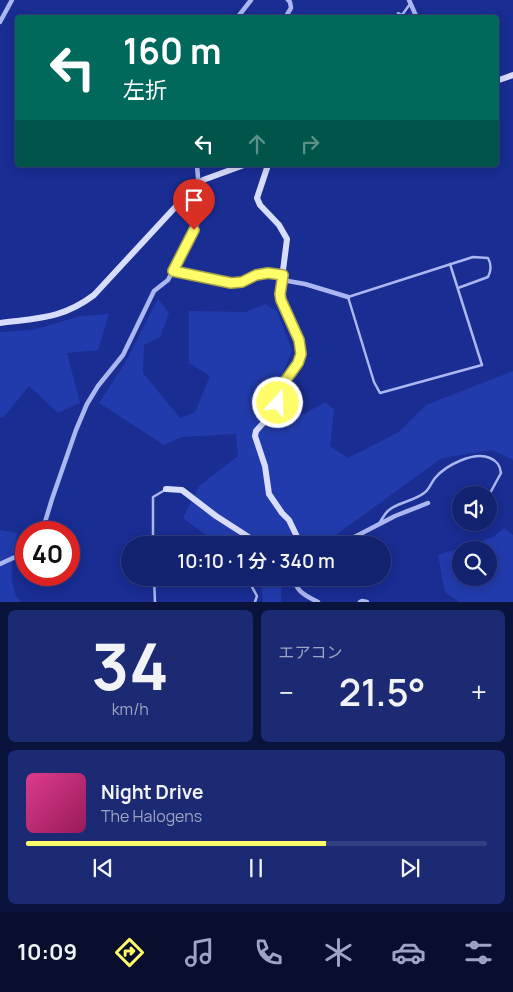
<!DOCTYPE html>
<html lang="ja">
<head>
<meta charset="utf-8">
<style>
	body { margin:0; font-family:Manrope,"Noto Sans JP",sans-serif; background:#1c2a73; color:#f1f3f6; height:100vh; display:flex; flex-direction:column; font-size:19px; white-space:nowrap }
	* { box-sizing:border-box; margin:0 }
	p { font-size:16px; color:#9da4c2 }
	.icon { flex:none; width:28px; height:28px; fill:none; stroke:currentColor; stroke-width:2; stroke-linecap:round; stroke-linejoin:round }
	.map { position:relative; height:602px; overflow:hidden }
	.details { display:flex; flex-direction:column; gap:8px; padding:8px; background:#0a133c; flex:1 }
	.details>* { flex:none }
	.banner { position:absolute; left:15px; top:15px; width:484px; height:152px; border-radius:5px; box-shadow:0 2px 12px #0003,0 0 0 1px #323f81; background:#00695c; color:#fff; overflow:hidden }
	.controls { position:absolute; left:452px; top:486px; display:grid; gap:10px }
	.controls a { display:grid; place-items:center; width:45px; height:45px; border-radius:50%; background:#13226e; box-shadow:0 2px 12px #0003,0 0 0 1px #323f81; font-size:25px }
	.speed { position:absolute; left:15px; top:521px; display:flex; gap:10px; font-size:25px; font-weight:700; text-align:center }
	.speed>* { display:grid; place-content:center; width:65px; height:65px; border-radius:50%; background:#13226e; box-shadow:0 2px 12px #0003,0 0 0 1px #323f81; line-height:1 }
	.speed .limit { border:8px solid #d22; background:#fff; color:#111 }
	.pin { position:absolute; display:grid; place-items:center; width:42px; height:42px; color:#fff; margin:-51px -21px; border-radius:50% 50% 50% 0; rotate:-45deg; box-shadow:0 0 5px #0007 }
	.pin .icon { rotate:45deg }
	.me { position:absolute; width:55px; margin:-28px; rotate:20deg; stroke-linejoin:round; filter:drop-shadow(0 0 4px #0008) }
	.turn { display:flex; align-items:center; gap:18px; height:105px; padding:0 25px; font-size:22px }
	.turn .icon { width:65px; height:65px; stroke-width:2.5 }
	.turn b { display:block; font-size:35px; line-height:42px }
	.lanes { display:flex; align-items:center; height:48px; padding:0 25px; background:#0003; justify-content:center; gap:25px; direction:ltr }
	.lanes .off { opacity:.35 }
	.big { font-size:38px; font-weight:600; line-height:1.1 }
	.details .card { flex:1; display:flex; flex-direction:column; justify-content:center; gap:8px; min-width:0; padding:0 18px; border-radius:8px; background:#1c2a73 }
	.details .dial { align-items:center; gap:0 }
	.dial b { font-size:65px; line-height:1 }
	.song { display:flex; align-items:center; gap:15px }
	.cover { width:60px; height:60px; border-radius:8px; background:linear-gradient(135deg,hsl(330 70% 55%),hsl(330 70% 35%)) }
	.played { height:5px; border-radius:2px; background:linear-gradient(90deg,#fffc69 65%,#323f81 65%) }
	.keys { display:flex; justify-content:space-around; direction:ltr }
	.heat { display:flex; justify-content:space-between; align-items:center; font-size:28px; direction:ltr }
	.details .tiles { flex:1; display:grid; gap:8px; grid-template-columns:1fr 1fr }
	.card:last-child { grid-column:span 2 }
	.trip { position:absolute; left:121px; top:536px; width:270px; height:50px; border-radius:25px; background:#13226e; box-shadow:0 2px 12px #0003,0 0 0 1px #323f81; font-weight:600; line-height:50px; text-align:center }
	.tabs { display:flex; height:80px; justify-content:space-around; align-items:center; background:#080e2c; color:#9da4c2 }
	.tabs .icon { width:35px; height:35px }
	.tabs .selected { color:#fffc69 }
	.tabs b { font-size:22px; color:#f1f3f6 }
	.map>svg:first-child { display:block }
</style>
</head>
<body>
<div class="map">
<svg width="513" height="602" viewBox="0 0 513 602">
	<rect width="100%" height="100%" fill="#192d93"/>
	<!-- green -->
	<path fill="#223bac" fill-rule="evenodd" d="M 158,299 L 169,313 L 160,337 L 144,345 L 143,373 L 180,418 L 195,412 L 210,376 L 189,363 L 189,311 L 246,312 L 265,304 L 277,311 L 292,350 L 278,385 L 287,410 L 304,414 L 325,402 L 334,409 L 330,446 L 348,458 L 399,432 L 426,405 L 513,371 L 513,460 L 492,450 L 442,458 L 322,545 L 219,545 L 183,518 L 199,486 L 238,456 L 236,434 L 182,437 L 164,445 L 99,403 L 125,363 Z
		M 109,314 L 98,350 L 67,353 L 80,403 L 58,413 L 29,386 L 3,418 L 0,417 L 0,332 L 33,330 L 80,316 Z
		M 504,528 L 513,535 L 513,602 L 459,602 L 445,592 L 438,555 L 493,537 ZM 461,550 L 489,550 L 489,578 L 461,578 Z
		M 0,530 L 17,533 C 14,554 5,585 21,602 L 0,602 Z
		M 256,578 L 285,578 L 282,584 L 281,602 L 263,602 L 261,582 Z"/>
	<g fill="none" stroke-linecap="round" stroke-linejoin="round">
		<!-- lane -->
		<path stroke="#aab7f0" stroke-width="2.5" d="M 398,13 L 402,15 L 410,4
			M 450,264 L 482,365 L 380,393 L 374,382 L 348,297 L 473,257 L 488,258 C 492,265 491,271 488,277 L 458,288
			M 380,522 C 383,518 385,513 389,510 C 399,502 414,501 424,493 C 429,490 431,483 435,478 C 446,465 474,451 490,458 C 497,461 500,465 501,473 L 489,495
			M 153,545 L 153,497 L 165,490
			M 154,578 L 155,602
			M 247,578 L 257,596 L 255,602"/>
		<!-- street -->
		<path stroke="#aab7f0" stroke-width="4.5" d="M 409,0 L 417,18
			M 237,18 L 251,0
			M 285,18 L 291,8 L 290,2 L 288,0
			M 0,22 L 12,0
			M 173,271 L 231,283 L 242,282 L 256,275 L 269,273 L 283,275
			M 282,280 L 305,284 L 348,297
			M 42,532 L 52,499 L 76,430 L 87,404 L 98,386 L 123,355 L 154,291 L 168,280 L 201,216 L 197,165
			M 339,545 L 395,516 L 428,503
			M 0,564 L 26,552
			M 295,578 C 294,591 308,597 318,602
			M 360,602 L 362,601 L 367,602"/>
		<!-- secondary -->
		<path stroke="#d8ddfb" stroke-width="6" d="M 496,81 L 513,75
			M 268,165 L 257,198 L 260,205 L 279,225 L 287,239 L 280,294 L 283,306 L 299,340 L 301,354 L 298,363 L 283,383 L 275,410 L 256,431 L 255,436 L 265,466 L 269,494 L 282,513 L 289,520 L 301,545
			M 203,180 L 244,165
			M 0,323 C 38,318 62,319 94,295 L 192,189
			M 166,489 L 182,490 L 216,516 L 261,545"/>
	</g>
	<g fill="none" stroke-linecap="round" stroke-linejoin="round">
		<defs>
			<path id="route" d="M 194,230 L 173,271 L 231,283 L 242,282 L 256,275 L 268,273 L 283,275 L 280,294 L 281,300 L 299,340 L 301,354 L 298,363 L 283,384 L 278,403"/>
		</defs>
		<!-- route casing -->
		<use href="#route" stroke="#a6a444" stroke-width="12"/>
		<!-- route -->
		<use href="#route" stroke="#fffc69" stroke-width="9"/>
	</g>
</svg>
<div class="controls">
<a><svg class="icon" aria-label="sound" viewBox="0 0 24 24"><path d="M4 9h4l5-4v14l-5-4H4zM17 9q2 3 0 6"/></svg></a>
<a><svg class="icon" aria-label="search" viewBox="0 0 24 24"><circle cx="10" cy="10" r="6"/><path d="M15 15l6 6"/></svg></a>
</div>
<div class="speed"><div class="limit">40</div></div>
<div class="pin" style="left:194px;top:230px;background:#d93025"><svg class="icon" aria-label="arrive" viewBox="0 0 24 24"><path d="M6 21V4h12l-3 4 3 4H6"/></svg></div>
<svg class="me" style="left:278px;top:403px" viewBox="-20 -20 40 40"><circle r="17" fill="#fffc69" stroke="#fff" stroke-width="3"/><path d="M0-11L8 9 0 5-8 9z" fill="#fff"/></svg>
<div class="trip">10:10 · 1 分 · 340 m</div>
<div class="banner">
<div class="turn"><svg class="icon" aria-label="left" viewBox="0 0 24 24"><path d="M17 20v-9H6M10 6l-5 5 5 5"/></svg><div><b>160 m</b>左折</div></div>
<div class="lanes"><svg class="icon" aria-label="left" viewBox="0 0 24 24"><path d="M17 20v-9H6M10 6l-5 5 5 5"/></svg><svg class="icon off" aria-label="ahead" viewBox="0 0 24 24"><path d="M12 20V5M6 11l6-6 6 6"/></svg><svg class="icon off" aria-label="right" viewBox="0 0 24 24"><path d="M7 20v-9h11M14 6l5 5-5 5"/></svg></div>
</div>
</div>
<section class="details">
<div class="tiles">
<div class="card dial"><b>34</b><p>km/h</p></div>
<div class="card"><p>エアコン</p>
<div class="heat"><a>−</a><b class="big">21.5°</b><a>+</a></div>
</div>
<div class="card">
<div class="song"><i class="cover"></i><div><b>Night Drive</b><p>The Halogens</p></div></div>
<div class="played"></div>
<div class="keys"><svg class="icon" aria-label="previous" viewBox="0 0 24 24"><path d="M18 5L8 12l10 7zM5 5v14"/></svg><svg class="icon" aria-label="pause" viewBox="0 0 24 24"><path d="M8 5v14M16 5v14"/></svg><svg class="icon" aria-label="next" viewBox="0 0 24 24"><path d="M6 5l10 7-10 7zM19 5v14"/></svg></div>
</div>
</div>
</section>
<nav class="tabs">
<b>10:09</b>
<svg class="icon selected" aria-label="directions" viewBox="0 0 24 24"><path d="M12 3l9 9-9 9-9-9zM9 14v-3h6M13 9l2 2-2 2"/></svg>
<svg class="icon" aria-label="music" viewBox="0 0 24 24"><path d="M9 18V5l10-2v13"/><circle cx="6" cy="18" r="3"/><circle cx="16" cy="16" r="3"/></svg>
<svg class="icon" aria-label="phone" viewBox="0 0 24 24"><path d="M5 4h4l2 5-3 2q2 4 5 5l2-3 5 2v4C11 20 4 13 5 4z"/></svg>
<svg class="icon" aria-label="climate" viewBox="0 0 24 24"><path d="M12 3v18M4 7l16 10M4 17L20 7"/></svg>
<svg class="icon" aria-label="car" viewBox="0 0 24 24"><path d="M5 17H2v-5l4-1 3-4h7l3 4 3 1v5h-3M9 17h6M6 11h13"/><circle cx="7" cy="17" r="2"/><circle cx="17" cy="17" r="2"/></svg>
<svg class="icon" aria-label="filters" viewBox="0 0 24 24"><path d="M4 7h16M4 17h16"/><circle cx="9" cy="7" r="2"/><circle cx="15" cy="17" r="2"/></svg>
</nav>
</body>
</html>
